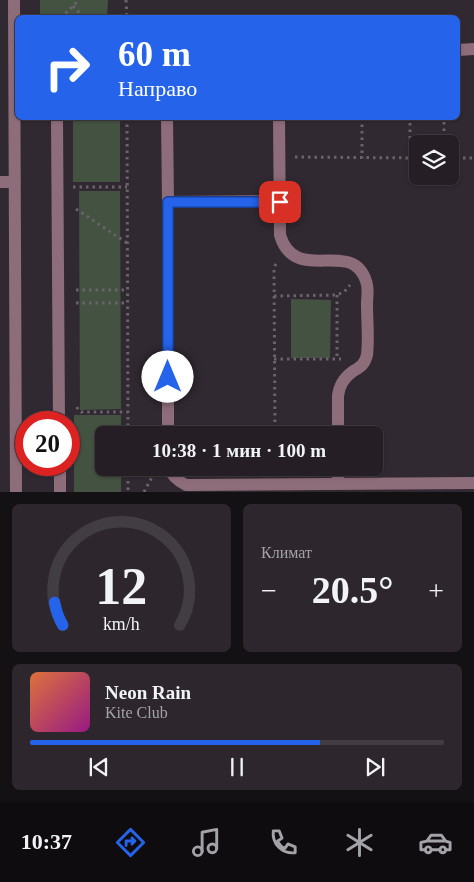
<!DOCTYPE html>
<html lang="ru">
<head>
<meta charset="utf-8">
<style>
	body { margin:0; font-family:"Times New Roman",serif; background:#2d272d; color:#f1f3f6; height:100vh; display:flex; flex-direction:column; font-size:19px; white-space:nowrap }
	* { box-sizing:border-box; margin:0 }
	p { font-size:16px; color:#a3a2a7 }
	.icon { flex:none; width:28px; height:28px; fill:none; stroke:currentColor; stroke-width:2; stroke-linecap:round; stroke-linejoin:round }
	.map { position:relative; height:492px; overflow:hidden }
	.details { display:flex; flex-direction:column; gap:12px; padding:12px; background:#141114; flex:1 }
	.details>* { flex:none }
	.guide { position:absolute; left:15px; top:15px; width:445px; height:105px; border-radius:8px; box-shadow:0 1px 4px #0004,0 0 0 1px #423d42; background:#2563eb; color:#fff; overflow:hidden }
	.fabs { position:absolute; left:409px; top:135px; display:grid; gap:10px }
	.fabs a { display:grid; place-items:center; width:50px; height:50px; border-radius:8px; background:#251f25; box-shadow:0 1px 4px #0004,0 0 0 1px #423d42; font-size:25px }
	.speed { position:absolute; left:15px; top:411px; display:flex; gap:10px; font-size:25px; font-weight:700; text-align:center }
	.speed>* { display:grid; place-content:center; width:65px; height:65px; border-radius:50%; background:#251f25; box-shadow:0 1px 4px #0004,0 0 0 1px #423d42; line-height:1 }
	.speed .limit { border:8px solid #d22; background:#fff; color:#111 }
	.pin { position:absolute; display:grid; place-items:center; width:42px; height:42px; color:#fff; margin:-21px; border-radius:10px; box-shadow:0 2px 8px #0006 }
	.me { position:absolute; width:55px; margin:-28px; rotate:0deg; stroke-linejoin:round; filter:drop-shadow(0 0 4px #0008) }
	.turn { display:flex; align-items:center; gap:18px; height:105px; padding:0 20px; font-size:22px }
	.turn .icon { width:65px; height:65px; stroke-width:2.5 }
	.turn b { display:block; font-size:35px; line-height:42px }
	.big { font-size:38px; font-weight:800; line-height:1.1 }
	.details .card { flex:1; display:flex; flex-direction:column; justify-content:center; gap:8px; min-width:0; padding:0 18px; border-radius:8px; background:#2d272d }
	.details .dial { align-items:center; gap:0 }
	.dial svg { height:130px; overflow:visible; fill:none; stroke:#423d42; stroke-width:7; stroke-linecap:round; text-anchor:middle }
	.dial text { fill:#f1f3f6; stroke:none }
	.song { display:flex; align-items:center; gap:15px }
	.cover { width:60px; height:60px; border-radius:8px; background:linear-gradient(135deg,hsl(20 70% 55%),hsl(310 70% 35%)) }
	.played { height:5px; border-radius:2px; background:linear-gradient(90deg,#2563eb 70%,#423d42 70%) }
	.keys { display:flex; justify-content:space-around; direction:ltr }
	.heat { display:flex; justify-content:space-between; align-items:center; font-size:28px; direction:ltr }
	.details .tiles { flex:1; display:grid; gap:12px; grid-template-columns:1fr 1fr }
	.card:last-child { grid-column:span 2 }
	.trip { position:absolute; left:95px; top:426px; width:288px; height:50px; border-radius:8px; background:#251f25; box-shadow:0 1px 4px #0004,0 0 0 1px #423d42; font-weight:800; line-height:50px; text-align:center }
	.menu { display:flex; height:80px; justify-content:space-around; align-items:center; background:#0f0c0f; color:#a3a2a7 }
	.menu .icon { width:35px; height:35px }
	.menu .on { color:#2563eb }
	.menu b { font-size:22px; color:#f1f3f6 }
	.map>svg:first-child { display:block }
</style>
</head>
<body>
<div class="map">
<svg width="474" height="492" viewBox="0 0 474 492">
	<rect width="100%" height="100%" fill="#312931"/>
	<!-- green -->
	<path fill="#445242" d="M 40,0 L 108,0 L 107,17 L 40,17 Z
		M 73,118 L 120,118 L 120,182 L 73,182 Z
		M 79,191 L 120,191 L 121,409 L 80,410 Z
		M 291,299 L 331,300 L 330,358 L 291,358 Z
		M 74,415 L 121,415 L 121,435 L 104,435 L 104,468 L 121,468 L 121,492 L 74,492 Z"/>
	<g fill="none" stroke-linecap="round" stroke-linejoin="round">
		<!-- path -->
		<path stroke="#6a636a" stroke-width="3" stroke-dasharray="2.5 4" stroke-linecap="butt" d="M 126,0 L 127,18
			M 73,6 L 84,18
			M 61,18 L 79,0
			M 127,118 L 128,435
			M 362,118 L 362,158
			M 444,144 L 444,118
			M 295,157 L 418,158
			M 410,158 L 410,118
			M 450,158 L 474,158
			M 73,187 L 127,187
			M 76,209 L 127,243
			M 76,290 L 127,290
			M 337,295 L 337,359
			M 274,296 L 337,295 L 344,292 L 350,285
			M 76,303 L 127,303
			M 274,359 L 341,359
			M 77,407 L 78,410 L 81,412 L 128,412
			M 275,435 L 274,268 L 277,261
			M 128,468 L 128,492
			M 144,492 L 151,479 L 156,474"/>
		<!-- minor -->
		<path stroke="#8e6d7a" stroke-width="12" d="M 14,0 L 16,492
			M 458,50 L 474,49
			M 57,118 L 59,422
			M 167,118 L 168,202
			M 279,118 L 280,235 C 295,286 352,237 366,281 C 369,288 367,297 367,304 C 367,321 369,338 367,355 C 364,366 360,367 352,372 C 344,378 339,387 338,396 L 338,435
			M 0,182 L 15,182
			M 168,435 L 168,202 L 280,201
			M 60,465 L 60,492
			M 169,468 C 172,476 178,481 186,485 L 474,483
			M 338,468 L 338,484"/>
	</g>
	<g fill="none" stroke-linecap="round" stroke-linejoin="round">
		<defs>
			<path id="route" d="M 168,377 L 168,202 L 280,202"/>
		</defs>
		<!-- route casing -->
		<use href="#route" stroke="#184099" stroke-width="12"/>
		<!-- route -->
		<use href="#route" stroke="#2563eb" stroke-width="9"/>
	</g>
</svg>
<div class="fabs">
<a><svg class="icon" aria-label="layers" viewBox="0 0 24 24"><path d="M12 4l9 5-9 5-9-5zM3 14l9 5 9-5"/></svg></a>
</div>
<div class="speed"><div class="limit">20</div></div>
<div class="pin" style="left:280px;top:202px;background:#d93025"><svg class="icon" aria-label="arrive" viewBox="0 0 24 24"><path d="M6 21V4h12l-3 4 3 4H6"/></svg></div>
<svg class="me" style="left:168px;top:377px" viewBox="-20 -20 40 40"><circle r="19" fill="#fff"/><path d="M0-13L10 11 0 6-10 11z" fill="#2563eb"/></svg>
<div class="trip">10:38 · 1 мин · 100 m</div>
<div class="guide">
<div class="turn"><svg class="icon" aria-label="right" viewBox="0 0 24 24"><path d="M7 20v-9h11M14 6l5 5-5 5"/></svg><div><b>60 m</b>Направо</div></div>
</div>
</div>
<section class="details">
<div class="tiles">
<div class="card dial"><svg viewBox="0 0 100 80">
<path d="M14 69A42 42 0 1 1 86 69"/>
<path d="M14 69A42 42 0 0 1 9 55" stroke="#2563eb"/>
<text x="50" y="56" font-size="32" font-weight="700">12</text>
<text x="50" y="72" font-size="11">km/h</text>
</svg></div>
<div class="card"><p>Климат</p>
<div class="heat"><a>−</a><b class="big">20.5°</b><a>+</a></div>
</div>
<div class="card">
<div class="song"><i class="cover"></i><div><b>Neon Rain</b><p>Kite Club</p></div></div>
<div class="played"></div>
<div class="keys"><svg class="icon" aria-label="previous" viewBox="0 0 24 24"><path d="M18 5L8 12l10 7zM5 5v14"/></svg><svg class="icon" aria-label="pause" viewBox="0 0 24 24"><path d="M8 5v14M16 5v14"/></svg><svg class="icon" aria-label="next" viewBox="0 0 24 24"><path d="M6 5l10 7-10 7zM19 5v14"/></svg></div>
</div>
</div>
</section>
<nav class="menu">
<b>10:37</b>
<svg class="icon on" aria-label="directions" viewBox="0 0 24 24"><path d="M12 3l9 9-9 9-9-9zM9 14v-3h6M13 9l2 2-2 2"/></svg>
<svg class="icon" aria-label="music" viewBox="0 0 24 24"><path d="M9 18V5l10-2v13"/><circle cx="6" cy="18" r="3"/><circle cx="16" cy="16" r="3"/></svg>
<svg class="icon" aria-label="phone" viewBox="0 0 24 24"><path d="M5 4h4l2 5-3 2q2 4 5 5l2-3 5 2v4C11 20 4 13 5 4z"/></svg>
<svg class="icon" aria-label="climate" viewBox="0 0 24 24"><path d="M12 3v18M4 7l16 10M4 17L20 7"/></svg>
<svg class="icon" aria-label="car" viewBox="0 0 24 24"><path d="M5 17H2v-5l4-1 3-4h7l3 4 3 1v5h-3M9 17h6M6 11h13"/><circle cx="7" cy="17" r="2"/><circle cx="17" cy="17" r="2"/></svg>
</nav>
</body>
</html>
